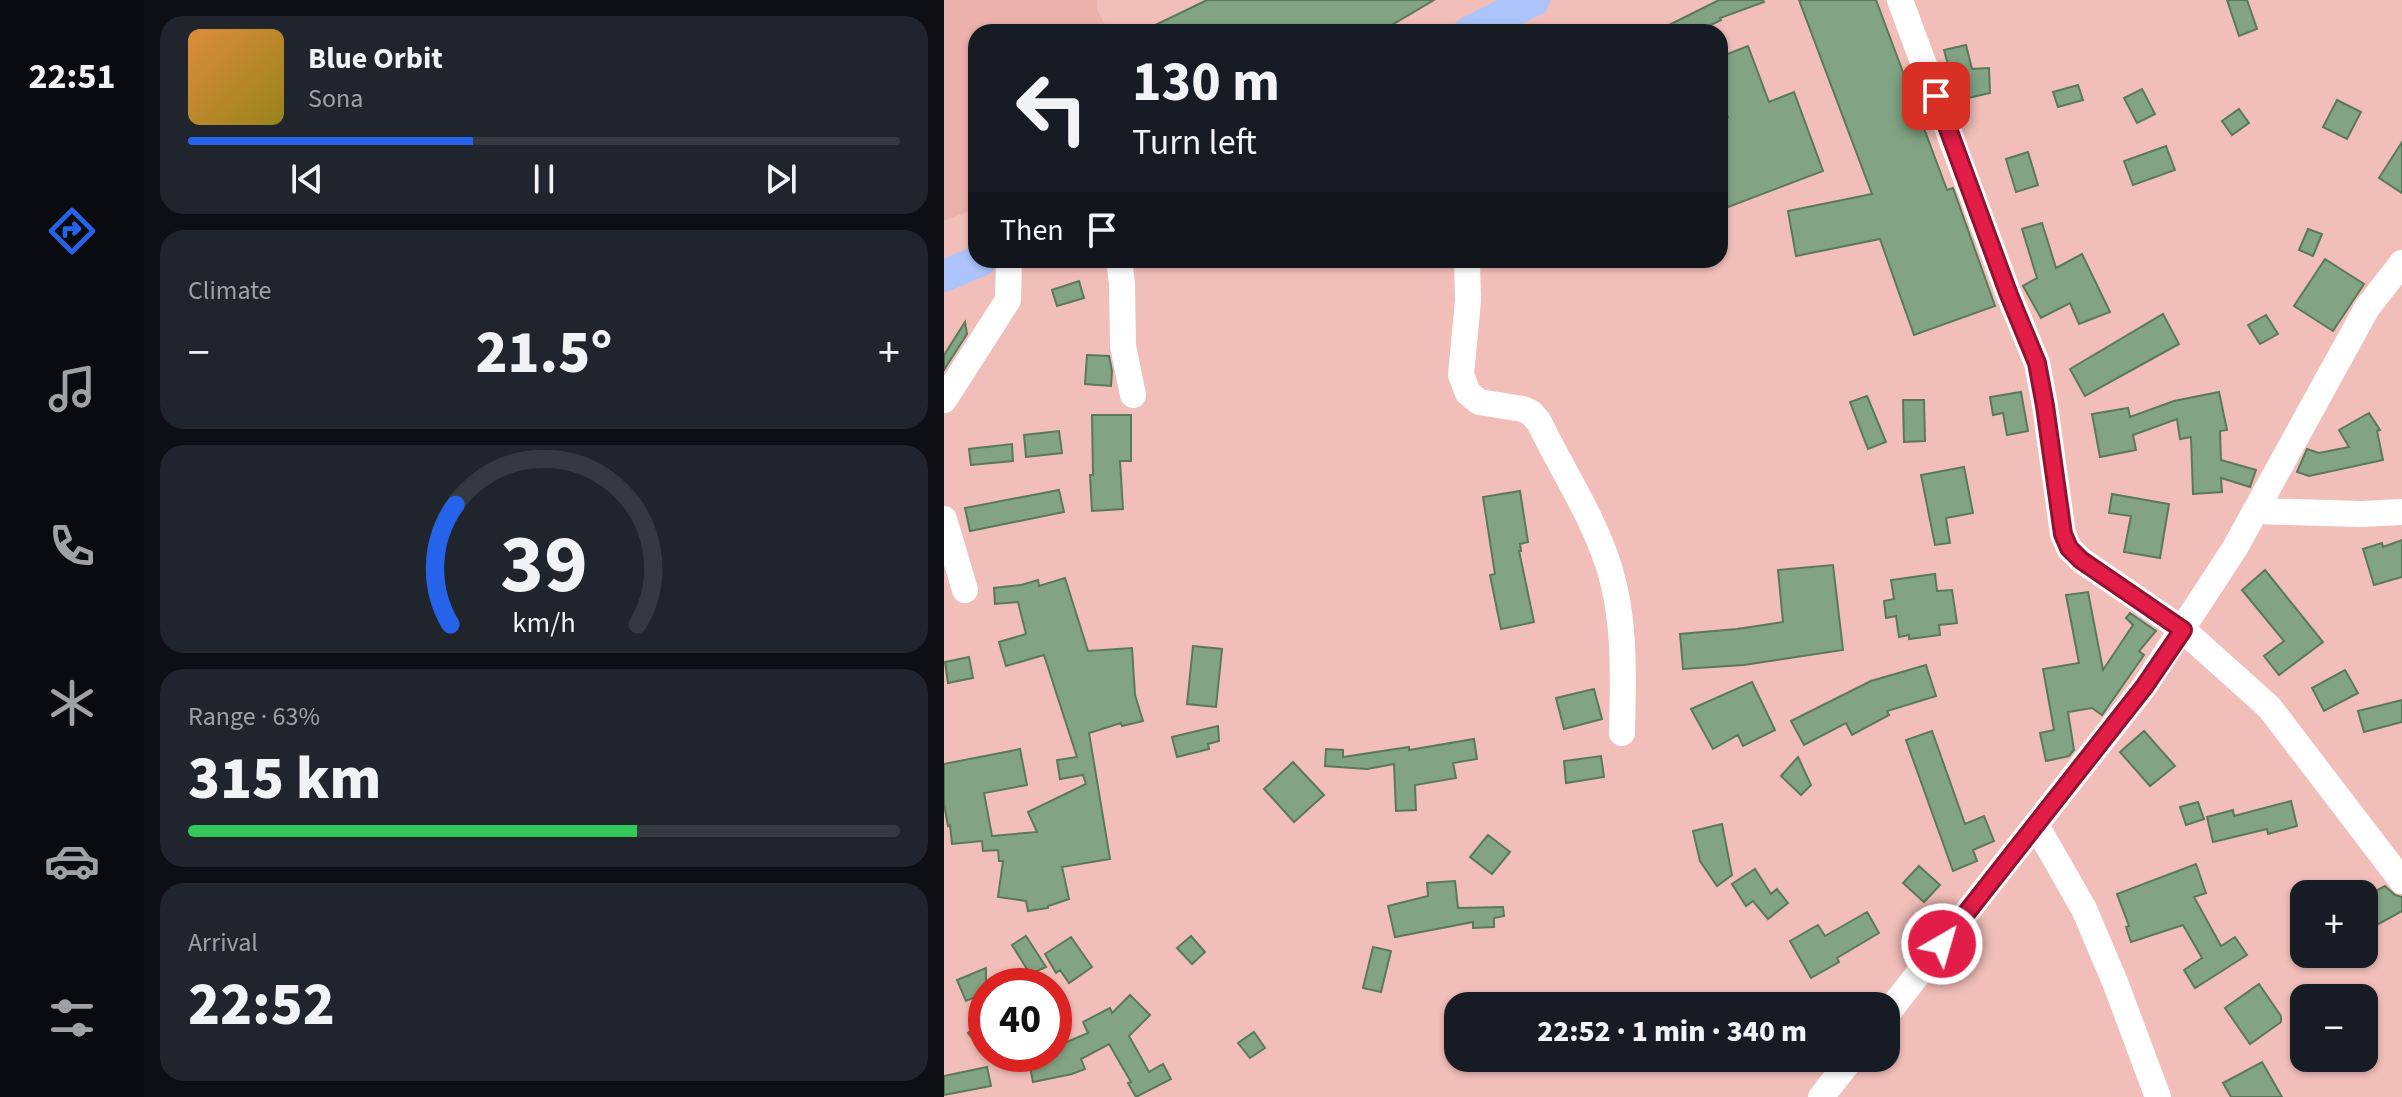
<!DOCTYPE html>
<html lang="en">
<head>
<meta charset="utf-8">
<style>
	body { margin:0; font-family:"Source Sans 3",sans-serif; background:#20242c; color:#f1f3f6; height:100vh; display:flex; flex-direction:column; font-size:30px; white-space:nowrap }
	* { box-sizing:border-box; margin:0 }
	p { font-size:26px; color:#9ea1a6 }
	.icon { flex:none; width:44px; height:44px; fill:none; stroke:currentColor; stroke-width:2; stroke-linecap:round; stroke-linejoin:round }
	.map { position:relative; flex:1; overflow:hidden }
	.side { display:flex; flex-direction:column; gap:16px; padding:16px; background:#0d0f14; width:800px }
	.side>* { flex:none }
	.hud { position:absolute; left:24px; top:24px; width:760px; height:244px; border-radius:24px; box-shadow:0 2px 6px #0004; background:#171b24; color:#f1f3f6; overflow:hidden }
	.controls { position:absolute; left:1346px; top:880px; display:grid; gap:16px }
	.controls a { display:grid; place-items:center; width:88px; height:88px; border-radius:16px; background:#171b24; box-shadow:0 2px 6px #0004; font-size:40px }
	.speed { position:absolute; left:24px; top:968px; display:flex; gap:16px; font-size:40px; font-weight:700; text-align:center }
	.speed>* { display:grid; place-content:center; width:104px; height:104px; border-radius:50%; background:#171b24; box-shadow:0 2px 6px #0004; line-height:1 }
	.speed .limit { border:12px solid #d22; background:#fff; color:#111 }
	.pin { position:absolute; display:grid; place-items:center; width:68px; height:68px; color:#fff; margin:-34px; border-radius:16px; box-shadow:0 4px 12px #0006 }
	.me { position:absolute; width:88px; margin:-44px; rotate:38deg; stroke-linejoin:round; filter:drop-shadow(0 0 6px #0008) }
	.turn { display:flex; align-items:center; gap:28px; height:168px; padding:0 32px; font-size:36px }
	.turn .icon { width:104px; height:104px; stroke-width:2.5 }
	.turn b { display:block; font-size:56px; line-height:68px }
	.then { display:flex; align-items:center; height:76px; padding:0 32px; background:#0003; gap:16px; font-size:30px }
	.big { font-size:60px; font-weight:800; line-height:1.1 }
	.side .tile { flex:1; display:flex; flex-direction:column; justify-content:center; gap:12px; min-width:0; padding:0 28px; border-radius:24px; background:#20242c }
	.side .dial { align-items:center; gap:0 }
	.dial svg { height:208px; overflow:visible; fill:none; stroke:#363941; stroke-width:7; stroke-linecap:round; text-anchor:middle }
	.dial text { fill:#f1f3f6; stroke:none }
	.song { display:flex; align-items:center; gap:24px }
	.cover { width:96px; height:96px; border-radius:12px; background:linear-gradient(135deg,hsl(30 70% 55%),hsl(50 70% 35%)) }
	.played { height:8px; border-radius:4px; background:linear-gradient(90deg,#2563eb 40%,#363941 40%) }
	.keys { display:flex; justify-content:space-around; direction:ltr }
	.heat { display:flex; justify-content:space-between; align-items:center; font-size:44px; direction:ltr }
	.charge { height:12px; border-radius:6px; background:linear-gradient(90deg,#34c759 63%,#363941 0) }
	.trip { position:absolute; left:500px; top:992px; width:456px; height:80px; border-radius:24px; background:#171b24; box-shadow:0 2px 6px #0004; font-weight:800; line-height:80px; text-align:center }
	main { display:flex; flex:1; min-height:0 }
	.tab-bar { display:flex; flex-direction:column; width:144px; justify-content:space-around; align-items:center; background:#090b0e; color:#9ea1a6 }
	.tab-bar .icon { width:56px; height:56px }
	.tab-bar .on { color:#2563eb }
	.tab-bar b { font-size:36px; color:#f1f3f6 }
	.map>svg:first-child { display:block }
</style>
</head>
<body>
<main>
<nav class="tab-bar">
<b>22:51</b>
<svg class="icon on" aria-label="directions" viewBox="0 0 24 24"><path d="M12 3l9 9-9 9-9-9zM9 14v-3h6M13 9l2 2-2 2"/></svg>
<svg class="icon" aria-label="music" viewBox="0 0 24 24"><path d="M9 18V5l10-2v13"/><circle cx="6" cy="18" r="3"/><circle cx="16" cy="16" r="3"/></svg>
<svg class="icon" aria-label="phone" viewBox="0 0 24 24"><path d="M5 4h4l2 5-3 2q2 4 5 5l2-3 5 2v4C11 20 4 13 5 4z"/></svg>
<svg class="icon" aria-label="climate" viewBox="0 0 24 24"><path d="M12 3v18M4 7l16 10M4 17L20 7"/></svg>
<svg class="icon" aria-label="car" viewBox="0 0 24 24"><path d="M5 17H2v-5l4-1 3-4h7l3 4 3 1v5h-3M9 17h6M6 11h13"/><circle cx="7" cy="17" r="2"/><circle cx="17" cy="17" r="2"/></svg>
<svg class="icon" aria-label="filters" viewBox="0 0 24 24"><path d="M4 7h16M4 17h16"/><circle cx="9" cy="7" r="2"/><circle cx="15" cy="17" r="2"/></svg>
</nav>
<section class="side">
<div class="tile">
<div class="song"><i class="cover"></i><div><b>Blue Orbit</b><p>Sona</p></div></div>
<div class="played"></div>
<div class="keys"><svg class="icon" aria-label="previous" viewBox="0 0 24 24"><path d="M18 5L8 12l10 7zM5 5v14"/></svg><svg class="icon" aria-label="pause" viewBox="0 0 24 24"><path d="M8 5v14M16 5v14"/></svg><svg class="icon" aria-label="next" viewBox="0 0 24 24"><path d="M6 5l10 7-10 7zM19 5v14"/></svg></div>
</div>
<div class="tile"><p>Climate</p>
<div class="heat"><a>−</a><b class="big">21.5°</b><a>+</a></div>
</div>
<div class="tile dial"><svg viewBox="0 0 100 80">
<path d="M14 69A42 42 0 1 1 86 69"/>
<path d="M14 69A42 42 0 0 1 16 23" stroke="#2563eb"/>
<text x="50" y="56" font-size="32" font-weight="700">39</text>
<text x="50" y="72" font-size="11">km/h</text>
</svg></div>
<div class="tile"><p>Range · 63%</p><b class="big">315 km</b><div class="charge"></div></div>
<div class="tile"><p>Arrival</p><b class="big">22:52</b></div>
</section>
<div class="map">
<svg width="1458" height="1097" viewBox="0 0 1458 1097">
	<rect width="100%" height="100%" fill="#f1beb9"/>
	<!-- built -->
	<path fill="#ebb1aa" d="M 0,0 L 153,0 L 153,10 L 165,32 L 32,32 L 32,208 L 0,221 Z"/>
	<!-- building -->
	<path fill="#83a484" stroke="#59795a" stroke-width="2" d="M 263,0 L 490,0 L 436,32 L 197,32 Z
		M 775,0 L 819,0 L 820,2 L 776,18 L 777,20 L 753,32 L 711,32 Z
		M 855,0 L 932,0 L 1003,190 L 1009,188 L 1051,306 L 970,335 L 936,239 L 852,256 L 844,211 L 928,194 Z
		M 1283,0 L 1303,0 L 1313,29 L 1295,36 Z
		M 1022,45 L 1028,69 L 1045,68 L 1046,93 L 1011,101 L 1003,73 L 1006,72 L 1000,50 Z
		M 804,46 L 825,102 L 850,92 L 879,171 L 776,210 L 776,120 L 784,117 L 776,96 L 776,57 Z
		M 1134,85 L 1139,100 L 1114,107 L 1109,92 Z
		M 1198,89 L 1211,114 L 1193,123 L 1180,98 Z
		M 1393,100 L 1417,112 L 1403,139 L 1379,127 Z
		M 1295,109 L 1305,123 L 1288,135 L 1278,121 Z
		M 1458,142 L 1458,193 L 1435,178 Z
		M 1222,146 L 1231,170 L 1189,185 L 1180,161 Z
		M 1084,152 L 1094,185 L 1072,192 L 1062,159 Z
		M 1098,223 L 1112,268 L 1138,254 L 1166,312 L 1135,324 L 1126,303 L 1097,318 L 1079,286 L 1093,278 L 1078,229 Z
		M 1364,229 L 1378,234 L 1369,256 L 1355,250 Z
		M 1381,259 L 1420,284 L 1389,331 L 1350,306 Z
		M 135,281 L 140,298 L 113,306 L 108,290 Z
		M 1219,314 L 1235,344 L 1141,396 L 1126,369 Z
		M 1322,315 L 1334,334 L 1316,344 L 1304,325 Z
		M 21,322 L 23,334 L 0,370 L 0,355 Z
		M 143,355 L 165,356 L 168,371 L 167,386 L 141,384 Z
		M 1077,392 L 1084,431 L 1063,435 L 1059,413 L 1049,415 L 1046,397 Z
		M 1275,392 L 1283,430 L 1276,431 L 1277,460 L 1312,470 L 1306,487 L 1277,478 L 1278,492 L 1249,494 L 1247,437 L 1236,439 L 1233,419 L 1189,435 L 1192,450 L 1156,457 L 1148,414 L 1184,408 L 1186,417 L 1230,401 Z
		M 923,396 L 942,442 L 924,449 L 906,402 Z
		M 959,400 L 980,400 L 981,441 L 960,442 Z
		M 1425,413 L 1436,430 L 1433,431 L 1439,460 L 1365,476 L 1353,472 L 1363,449 L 1375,453 L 1405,447 L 1395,430 Z
		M 148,415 L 187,415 L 187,461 L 176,461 L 179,509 L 148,511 L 146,475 L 149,475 Z
		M 115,431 L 118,453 L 82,457 L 80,435 Z
		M 68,444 L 69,461 L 27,465 L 25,449 Z
		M 1020,467 L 1029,513 L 1002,518 L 1006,543 L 991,545 L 977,475 Z
		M 115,490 L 120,512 L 26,531 L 21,508 Z
		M 576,491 L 584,542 L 576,544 L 577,551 L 575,551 L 590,622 L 557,629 L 546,575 L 551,574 L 539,497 Z
		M 1168,494 L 1225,504 L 1216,558 L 1180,552 L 1187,516 L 1165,513 Z
		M 1458,540 L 1458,577 L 1430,585 L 1419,549 L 1438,543 L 1439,547 Z
		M 889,565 L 899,650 L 800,665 L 739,669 L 736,634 L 793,629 L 839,622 L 834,570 Z
		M 1321,570 L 1379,642 L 1335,675 L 1320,656 L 1340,641 L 1298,590 Z
		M 991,574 L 993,591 L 1008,590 L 1013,623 L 995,625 L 996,635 L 965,639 L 965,635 L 955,637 L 952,616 L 942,618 L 940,601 L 950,599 L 947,580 Z
		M 121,578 L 144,651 L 188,648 L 191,695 L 199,721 L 178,726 L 177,723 L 145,733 L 166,859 L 118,867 L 125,899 L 104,906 L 104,908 L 84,911 L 82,901 L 54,897 L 59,861 L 55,861 L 54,850 L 39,851 L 38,841 L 8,844 L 6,825 L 4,826 L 0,804 L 0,764 L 76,749 L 83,785 L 40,793 L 48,836 L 93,832 L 84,812 L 142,784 L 139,775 L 116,779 L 113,760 L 133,757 L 100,655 L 62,666 L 55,642 L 82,634 L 74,602 L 51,604 L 50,588 L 77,585 L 94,580 L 95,586 Z
		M 1144,592 L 1159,670 L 1189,625 L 1182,618 L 1186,613 L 1212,631 L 1195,651 L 1200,655 L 1158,715 L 1148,708 L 1124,712 L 1130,750 L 1125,756 L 1102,761 L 1096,733 L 1110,730 L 1099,669 L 1135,663 L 1122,595 Z
		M 249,646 L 278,649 L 272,707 L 243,704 Z
		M 25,657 L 29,678 L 4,683 L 1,662 Z
		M 982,665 L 992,696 L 943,711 L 945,715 L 908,735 L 902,723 L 860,745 L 847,721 L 927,681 Z
		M 1401,670 L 1414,693 L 1380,711 L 1368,688 Z
		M 808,682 L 831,730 L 799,746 L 794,735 L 769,749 L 747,709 Z
		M 650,689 L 658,719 L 620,729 L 612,698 Z
		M 1458,700 L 1458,722 L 1420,732 L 1414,711 Z
		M 274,726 L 275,741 L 264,744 L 265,749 L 233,757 L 228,737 Z
		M 988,731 L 1021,824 L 1040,816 L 1050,841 L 1029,850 L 1033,861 L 1009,871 L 962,740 Z
		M 1200,731 L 1231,766 L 1206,786 L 1176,752 Z
		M 530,739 L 533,759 L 509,763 L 512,778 L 471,785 L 472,810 L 452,811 L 450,764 L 423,769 L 381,766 L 382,749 L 399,750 L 399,757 L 465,747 L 465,750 Z
		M 657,756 L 660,777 L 622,783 L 620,761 Z
		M 854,757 L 867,785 L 857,795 L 837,776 Z
		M 349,762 L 380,795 L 350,822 L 320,789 Z
		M 1347,801 L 1353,826 L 1324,834 L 1323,829 L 1269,842 L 1263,817 L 1289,810 L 1290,816 Z
		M 1254,802 L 1260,819 L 1242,825 L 1236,807 Z
		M 778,824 L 788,875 L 773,886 L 756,861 L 749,831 Z
		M 544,835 L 566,852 L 548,874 L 526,857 Z
		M 1252,864 L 1262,893 L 1250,897 L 1277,946 L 1291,937 L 1303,955 L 1251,988 L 1240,970 L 1258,958 L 1239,925 L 1187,942 L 1182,927 L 1185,926 L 1173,894 Z
		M 975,866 L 996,885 L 980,902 L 959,883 Z
		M 811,869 L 827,894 L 833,889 L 844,903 L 824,919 L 809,901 L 802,906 L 788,884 Z
		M 511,881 L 514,908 L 559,907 L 560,916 L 550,918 L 550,927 L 529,928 L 529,922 L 451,937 L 444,906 L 484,896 L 483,883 Z
		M 1441,886 L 1451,895 L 1458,897 L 1458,911 L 1420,932 L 1420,897 Z
		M 923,912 L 935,933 L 893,958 L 895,962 L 867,978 L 846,941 L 874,925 L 881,936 Z
		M 82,936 L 102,967 L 86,974 L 68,945 Z
		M 247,936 L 261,952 L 248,964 L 233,948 Z
		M 127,937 L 148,967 L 125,983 L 116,970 L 112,973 L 101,954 Z
		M 429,947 L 447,951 L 437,992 L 419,988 Z
		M 42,968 L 42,992 L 22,1001 L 13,980 Z
		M 1315,984 L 1337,1016 L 1337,1022 L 1306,1044 L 1281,1008 Z
		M 186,995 L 206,1015 L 185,1036 L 205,1072 L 219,1064 L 227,1079 L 192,1097 L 184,1083 L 187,1082 L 165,1044 L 137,1059 L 141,1069 L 128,1074 L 89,1082 L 84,1056 L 110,1054 L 110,1051 L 113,1050 L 111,1047 L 144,1033 L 139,1022 L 166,1008 L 168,1013 Z
		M 42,1019 L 42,1056 L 24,1033 Z
		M 310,1032 L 321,1048 L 306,1058 L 294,1043 Z
		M 1318,1062 L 1338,1097 L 1287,1097 L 1279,1083 Z
		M 43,1067 L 47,1086 L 0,1095 L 0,1076 Z"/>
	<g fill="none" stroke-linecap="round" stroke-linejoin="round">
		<!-- minor -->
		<path stroke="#fff" stroke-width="26" d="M 956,0 L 1065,295 L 1093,363 L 1101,406 L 1119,534 L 1125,548 L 1137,560 L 1239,630 L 1325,707 L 1458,881
			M 175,260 L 178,283 L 179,346 L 189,395
			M 523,260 L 524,301 L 517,375 L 524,393 L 535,402 L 579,409 L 587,413 L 595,422 C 618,470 649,516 665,567 C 682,621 679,677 678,733
			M 0,400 L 64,300 L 65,260
			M 1311,511 L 1417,514 L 1458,512
			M 0,519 L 21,590
			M 1092,825 L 1140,909 L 1171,982 L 1214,1097
			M 942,1015 L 1200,687 L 1291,548 L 1423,308 L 1458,263
			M 877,1097 L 908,1058"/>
		<!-- major -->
		<path stroke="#adc4fb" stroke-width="32" d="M 525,32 L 590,0
			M 0,276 L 37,260"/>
	</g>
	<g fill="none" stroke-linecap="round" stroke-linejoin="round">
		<defs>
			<path id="route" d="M 992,96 L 1065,295 L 1093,363 L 1101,406 L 1119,534 L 1125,548 L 1137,560 L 1239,630 L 1200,687 L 998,944"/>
		</defs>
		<!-- route casing -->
		<use href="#route" stroke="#92132f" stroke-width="20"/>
		<!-- route -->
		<use href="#route" stroke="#e11d48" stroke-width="14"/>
	</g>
</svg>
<div class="controls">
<a>+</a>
<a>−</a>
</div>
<div class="speed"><div class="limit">40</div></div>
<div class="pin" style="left:992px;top:96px;background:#d93025"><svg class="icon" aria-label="arrive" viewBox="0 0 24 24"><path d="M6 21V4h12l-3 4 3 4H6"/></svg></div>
<svg class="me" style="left:998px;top:944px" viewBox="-20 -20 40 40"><circle r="17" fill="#e11d48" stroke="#fff" stroke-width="3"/><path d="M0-11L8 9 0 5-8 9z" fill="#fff"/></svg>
<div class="trip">22:52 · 1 min · 340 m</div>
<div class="hud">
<div class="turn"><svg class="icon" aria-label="left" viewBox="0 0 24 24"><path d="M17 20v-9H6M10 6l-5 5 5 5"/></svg><div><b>130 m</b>Turn left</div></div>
<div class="then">Then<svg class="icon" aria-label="arrive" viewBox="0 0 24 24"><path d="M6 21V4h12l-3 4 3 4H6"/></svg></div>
</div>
</div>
</main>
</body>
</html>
